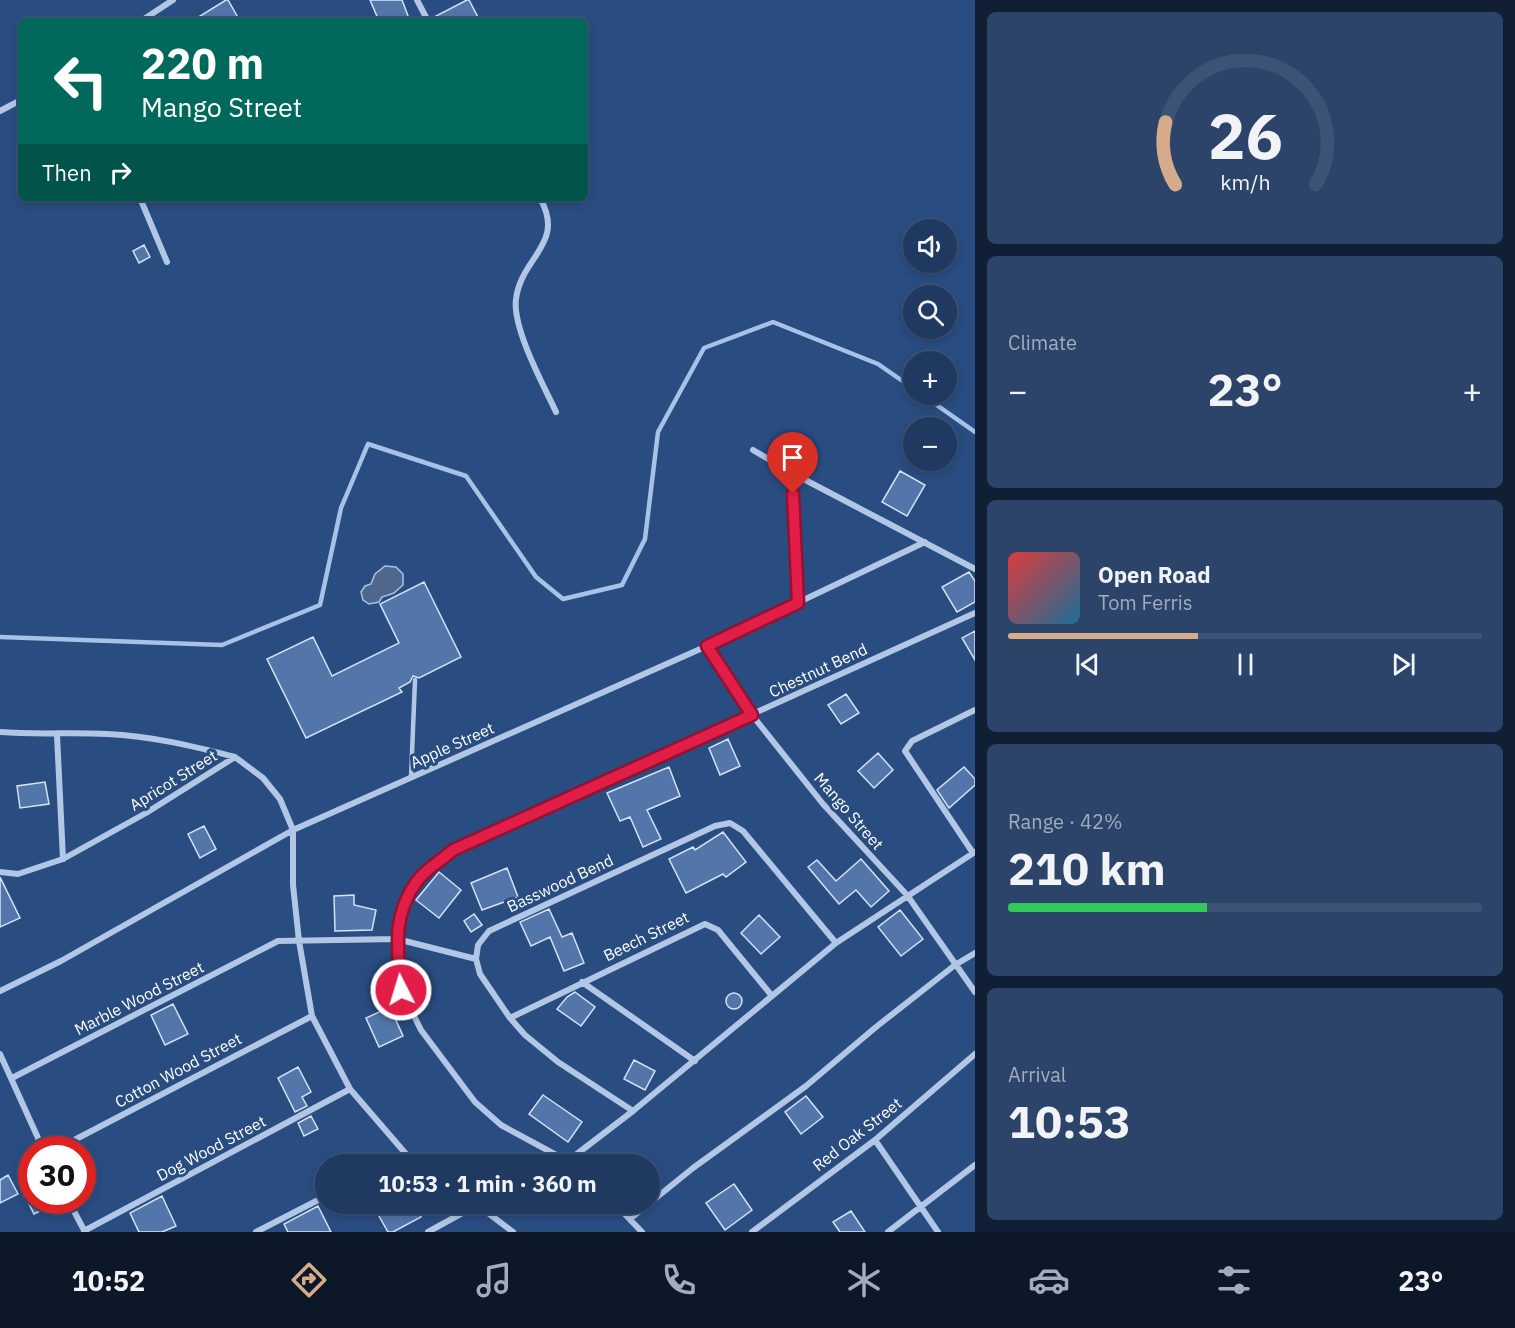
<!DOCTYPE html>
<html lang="en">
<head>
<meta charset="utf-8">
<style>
	body { margin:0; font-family:"IBM Plex Sans",sans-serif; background:#2c446a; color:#f1f3f6; height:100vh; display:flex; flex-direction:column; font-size:22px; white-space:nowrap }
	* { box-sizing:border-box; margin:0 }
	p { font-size:20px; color:#a1acbd }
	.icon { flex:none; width:33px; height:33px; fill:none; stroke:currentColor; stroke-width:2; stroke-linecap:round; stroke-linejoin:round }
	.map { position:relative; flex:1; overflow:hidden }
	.details { display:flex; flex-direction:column; gap:12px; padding:12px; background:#111f35; width:540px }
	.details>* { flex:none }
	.hud { position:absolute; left:18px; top:18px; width:570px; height:183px; border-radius:9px; box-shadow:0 3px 9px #0003,0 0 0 2px #3c5376; background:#00695c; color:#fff; overflow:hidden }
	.controls { position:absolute; left:903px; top:219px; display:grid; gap:12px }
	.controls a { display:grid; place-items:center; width:54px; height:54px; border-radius:50%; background:#1f3961; box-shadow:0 3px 9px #0003,0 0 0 2px #3c5376; font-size:30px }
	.speed { position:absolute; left:18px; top:1136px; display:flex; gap:12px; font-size:30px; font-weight:700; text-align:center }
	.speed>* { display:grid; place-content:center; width:78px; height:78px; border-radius:50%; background:#1f3961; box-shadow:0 3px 9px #0003,0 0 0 2px #3c5376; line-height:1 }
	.speed .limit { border:9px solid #d22; background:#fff; color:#111 }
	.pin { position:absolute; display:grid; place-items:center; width:51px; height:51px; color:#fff; margin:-62px -26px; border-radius:50% 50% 50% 0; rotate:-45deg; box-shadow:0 0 6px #0007 }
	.pin .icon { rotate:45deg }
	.me { position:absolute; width:66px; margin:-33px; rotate:355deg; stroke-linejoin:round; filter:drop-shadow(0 0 4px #0008) }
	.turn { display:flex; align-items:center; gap:21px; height:126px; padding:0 24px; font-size:27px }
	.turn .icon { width:78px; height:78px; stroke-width:2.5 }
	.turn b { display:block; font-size:42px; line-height:51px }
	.then { display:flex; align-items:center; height:57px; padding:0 24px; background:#0003; gap:12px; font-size:22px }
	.big { font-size:45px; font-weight:800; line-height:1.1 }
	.details .tile { flex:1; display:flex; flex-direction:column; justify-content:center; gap:9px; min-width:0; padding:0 21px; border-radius:9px; background:#2c446a }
	.details .dial { align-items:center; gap:0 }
	.dial svg { height:156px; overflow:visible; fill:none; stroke:#3c5376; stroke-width:7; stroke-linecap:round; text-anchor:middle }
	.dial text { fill:#f1f3f6; stroke:none }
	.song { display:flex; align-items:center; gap:18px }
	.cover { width:72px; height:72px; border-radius:9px; background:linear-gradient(135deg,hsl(0 70% 55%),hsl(200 70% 35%)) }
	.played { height:6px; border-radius:3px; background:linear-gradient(90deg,#d6ab8b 40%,#3c5376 40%) }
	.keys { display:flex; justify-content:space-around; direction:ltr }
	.heat { display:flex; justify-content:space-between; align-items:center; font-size:33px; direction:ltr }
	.charge { height:9px; border-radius:4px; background:linear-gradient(90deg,#34c759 42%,#3c5376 0) }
	.trip { position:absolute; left:315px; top:1154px; width:345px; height:60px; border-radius:30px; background:#1f3961; box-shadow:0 3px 9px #0003,0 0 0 2px #3c5376; font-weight:800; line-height:60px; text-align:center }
	.tab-bar { display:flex; height:96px; justify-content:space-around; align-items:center; background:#0c1727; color:#a1acbd }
	.tab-bar .icon { width:42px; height:42px }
	.tab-bar .selected { color:#d6ab8b }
	.tab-bar b { font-size:27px; color:#f1f3f6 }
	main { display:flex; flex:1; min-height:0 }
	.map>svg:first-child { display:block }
</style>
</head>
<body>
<main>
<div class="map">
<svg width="975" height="1232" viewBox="0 0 975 1232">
	<rect width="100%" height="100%" fill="#294c81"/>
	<!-- water -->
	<path fill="#4f678d" stroke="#a6c2e6" stroke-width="1.5" d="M 385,566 L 396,567 L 403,574 L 403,585 L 394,593 L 382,597 L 379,602 L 369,604 L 363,600 L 361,592 L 365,586 L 371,584 L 375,574 Z"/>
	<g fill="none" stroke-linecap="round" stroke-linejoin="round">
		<!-- stream -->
		<path stroke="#a6c2e6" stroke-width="4.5" d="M 921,394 L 975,432
			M 0,637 L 222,645 L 320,605 L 341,508 L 368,444 L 466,476 L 536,577 L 563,599 L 622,585 L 645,539 L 658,432 L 704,348 L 773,322 L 878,364 L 914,389"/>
	</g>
	<!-- building -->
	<path fill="#5276a9" stroke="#d4e2f5" stroke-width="1.5" d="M 228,0 L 240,21 L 192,21 L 226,0 Z
		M 370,0 L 402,0 L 410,21 L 379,21 Z
		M 467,0 L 469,0 L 480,21 L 433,21 L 432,18 Z
		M 144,245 L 150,257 L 139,263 L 133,251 Z
		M 900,471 L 925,485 L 907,516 L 882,502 Z
		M 969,572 L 975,581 L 975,602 L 957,612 L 942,587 Z
		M 424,582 L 461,657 L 419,678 L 413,676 L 410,682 L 399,688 L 402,692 L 306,738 L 267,659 L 313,637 L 332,676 L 399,643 L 380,604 Z
		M 975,631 L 975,660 L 962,638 Z
		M 846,694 L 859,713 L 841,724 L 828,705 Z
		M 728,739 L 740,766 L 720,775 L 709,748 Z
		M 878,753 L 893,770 L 874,788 L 858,771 Z
		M 669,767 L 680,796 L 647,810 L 661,839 L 643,847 L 630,817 L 620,821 L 607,793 Z
		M 964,767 L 975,779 L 975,785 L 949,808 L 937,790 Z
		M 45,782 L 49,804 L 20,808 L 17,786 Z
		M 204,826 L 216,849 L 200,858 L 188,834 Z
		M 723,832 L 746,862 L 726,877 L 723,874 L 686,893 L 669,859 L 693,847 L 695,850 Z
		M 861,859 L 889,891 L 871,907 L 856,890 L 839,904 L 808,867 L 817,860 L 836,881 Z
		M 507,868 L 518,897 L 482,910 L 471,883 Z
		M 439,872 L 461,890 L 439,918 L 416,900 Z
		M 0,877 L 20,918 L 0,927 Z
		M 354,895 L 354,905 L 376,910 L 372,930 L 335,931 L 334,896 Z
		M 549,909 L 562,937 L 572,933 L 584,963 L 564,971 L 550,937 L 531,946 L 520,922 Z
		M 900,910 L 923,939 L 901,956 L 878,927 Z
		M 474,914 L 482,925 L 471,932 L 464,921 Z
		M 759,915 L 780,937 L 761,954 L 741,933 Z
		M 575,992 L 595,1007 L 581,1026 L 557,1009 L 567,997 Z
		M726 1001a8 8 0 1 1 16 0a8 8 0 1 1-16 0Z
		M 173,1004 L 188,1034 L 165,1045 L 151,1015 Z
		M 390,1007 L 403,1036 L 379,1047 L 366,1018 Z
		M 634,1060 L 655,1071 L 645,1090 L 624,1079 Z
		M 298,1067 L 311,1092 L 302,1097 L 307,1106 L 295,1112 L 278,1078 Z
		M 543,1095 L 582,1122 L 568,1142 L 529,1114 Z
		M 806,1096 L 823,1117 L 801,1134 L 785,1112 Z
		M 311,1116 L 318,1129 L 304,1136 L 298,1123 Z
		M 8,1175 L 18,1194 L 0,1203 L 0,1180 Z
		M 734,1184 L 752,1210 L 725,1230 L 706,1203 Z
		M 162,1196 L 176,1226 L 162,1232 L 139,1232 L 130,1213 Z
		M 27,1200 L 63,1200 L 34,1214 Z
		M 386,1203 L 413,1203 L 421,1217 L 393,1232 L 388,1232 L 375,1209 Z
		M 318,1206 L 331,1232 L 288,1232 L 284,1224 Z
		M 851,1211 L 865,1232 L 840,1232 L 833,1222 Z"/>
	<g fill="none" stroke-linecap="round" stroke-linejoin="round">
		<!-- lane -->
		<path stroke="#b2c7e5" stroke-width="4.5" d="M 411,778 L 415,680"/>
		<!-- street -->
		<path stroke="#b2c7e5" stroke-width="6" d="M 417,0 L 428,21
			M 141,21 L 173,0
			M 0,111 L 21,100
			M 140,198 L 167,262
			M 540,198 C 566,244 521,257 516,299 C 512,328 544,386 556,412
			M 753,450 L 792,473 L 975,569
			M 792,473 L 798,603
			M 707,646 L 752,715 L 823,804 L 907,895 L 975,992
			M 0,732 C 36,735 71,732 107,734 C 151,736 193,746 235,757
			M 57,735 L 63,859
			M 973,853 L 905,751 L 912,741 L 975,710
			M 0,872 L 18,874 L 63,859 L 146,813 L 235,757 L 263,778 L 280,799 L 293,830 L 293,885 L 299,941 L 312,1016 L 350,1089 L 406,1154 L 419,1164
			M 582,982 L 695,1061
			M 0,991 L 61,961 L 293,830 L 707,646 L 925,542
			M 510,1018 L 705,924 L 718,930 L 772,996
			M 0,1054 L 43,1149
			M 12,1078 L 278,941 L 397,939 L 476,959
			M 633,1111 L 558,1062 L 525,1035 L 510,1018 L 480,974 L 476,959 L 478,945 L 489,931 L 715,826 L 730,823 L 743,831 L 836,943
			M 875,1140 L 938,1232
			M 57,1149 L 312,1016
			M 569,1160 L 633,1111 L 836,943 L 975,852
			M 387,1164 L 406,1154
			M 573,1164 L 501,1125 L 475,1102 L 421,1030 L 401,990 L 397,939 L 401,910 L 418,880 L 453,850 L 975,613
			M 68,1200 L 85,1232
			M 475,1203 L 513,1232
			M 614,1203 L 642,1232
			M 630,1219 L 693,1168 L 806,1086 L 876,1027 L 955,965 L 975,953
			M 84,1231 L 350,1089
			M 256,1232 L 326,1196
			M 428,1232 L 477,1205
			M 752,1232 L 875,1140 L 975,1054
			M 888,1232 L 975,1165"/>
	</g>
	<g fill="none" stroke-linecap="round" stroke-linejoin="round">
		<defs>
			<path id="route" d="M 401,990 C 398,949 391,917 417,881 C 426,869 442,860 453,850 L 752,715 L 707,646 L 798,603 L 793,494"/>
		</defs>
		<!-- route casing -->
		<use href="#route" stroke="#92132f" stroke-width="15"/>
		<!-- route -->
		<use href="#route" stroke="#e11d48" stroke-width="10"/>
	</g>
	<g text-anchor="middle" stroke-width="6" stroke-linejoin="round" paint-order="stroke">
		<!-- street labels -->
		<g font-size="16" fill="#fff" stroke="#294c81">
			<text transform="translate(818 670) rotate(-25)" y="6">Chestnut Bend</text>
			<text transform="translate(452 745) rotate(-24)" y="6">Apple Street</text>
			<text transform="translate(173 780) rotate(-32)" y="6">Apricot Street</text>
			<text transform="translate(849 811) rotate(49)" y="6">Mango Street</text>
			<text transform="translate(560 883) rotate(-25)" y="6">Basswood Bend</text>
			<text transform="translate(646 936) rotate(-26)" y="6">Beech Street</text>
			<text transform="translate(139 998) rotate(-27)" y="6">Marble Wood Street</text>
			<text transform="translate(178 1070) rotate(-28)" y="6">Cotton Wood Street</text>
			<text transform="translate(857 1134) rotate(-38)" y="6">Red Oak Street</text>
			<text transform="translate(211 1148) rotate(-28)" y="6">Dog Wood Street</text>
		</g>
	</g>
</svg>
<div class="controls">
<a><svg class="icon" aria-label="sound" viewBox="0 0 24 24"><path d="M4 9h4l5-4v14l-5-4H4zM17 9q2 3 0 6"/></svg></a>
<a><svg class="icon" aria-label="search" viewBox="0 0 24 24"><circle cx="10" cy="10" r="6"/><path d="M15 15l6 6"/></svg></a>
<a>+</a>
<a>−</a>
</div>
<div class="speed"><div class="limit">30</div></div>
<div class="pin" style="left:793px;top:494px;background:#d93025"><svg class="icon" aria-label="arrive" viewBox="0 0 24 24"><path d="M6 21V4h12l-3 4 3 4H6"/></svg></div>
<svg class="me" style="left:401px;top:990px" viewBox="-20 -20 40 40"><circle r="17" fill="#e11d48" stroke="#fff" stroke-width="3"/><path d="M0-11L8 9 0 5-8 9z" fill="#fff"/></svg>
<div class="trip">10:53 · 1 min · 360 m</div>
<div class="hud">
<div class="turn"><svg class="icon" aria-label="left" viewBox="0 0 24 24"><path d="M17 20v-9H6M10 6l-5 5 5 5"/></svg><div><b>220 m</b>Mango Street</div></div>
<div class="then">Then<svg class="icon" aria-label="right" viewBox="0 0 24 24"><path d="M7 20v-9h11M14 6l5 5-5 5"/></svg></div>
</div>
</div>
<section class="details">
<div class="tile dial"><svg viewBox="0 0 100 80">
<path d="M14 69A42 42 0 1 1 86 69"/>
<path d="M14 69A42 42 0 0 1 9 37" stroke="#d6ab8b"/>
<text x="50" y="56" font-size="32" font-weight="700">26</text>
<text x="50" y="72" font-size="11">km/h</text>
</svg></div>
<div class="tile"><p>Climate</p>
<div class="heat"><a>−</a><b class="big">23°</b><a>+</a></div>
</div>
<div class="tile">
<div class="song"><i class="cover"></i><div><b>Open Road</b><p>Tom Ferris</p></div></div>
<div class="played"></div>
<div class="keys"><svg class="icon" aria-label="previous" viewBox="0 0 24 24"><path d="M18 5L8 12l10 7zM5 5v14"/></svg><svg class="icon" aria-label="pause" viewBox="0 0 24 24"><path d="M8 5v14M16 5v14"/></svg><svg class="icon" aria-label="next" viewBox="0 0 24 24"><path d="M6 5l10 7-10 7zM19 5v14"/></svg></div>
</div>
<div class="tile"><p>Range · 42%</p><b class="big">210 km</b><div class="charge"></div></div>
<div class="tile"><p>Arrival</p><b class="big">10:53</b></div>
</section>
</main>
<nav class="tab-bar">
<b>10:52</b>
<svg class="icon selected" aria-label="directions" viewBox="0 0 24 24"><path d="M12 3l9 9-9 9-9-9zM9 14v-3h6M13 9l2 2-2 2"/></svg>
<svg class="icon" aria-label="music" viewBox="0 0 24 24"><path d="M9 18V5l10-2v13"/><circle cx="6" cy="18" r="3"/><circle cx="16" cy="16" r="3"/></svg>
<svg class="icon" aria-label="phone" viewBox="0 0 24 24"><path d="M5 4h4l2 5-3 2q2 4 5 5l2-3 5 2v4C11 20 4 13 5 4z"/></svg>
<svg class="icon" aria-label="climate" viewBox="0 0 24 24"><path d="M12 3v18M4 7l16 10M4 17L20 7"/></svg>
<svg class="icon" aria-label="car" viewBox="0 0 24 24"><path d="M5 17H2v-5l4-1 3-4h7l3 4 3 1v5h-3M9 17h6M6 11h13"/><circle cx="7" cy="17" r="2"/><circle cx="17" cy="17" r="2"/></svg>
<svg class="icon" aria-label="filters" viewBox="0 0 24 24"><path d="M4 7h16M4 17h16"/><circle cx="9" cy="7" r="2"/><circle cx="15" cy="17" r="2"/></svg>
<b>23°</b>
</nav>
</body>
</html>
